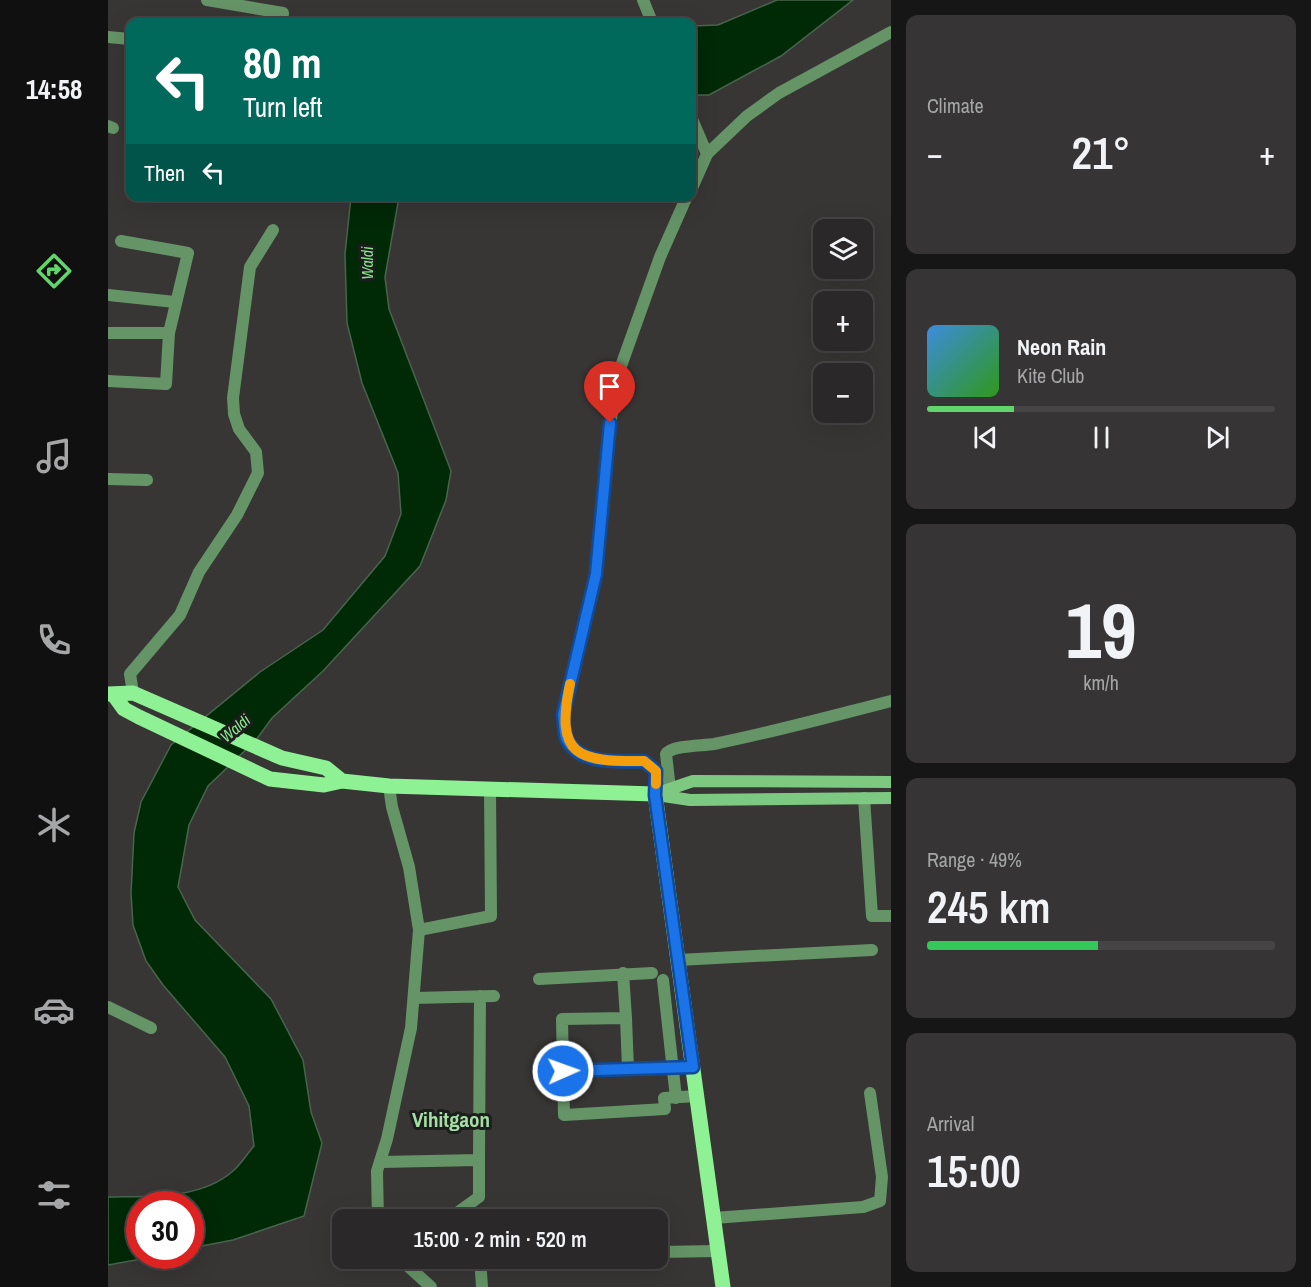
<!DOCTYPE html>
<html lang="en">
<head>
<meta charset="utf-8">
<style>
	body { margin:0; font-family:"Archivo Narrow",sans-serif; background:#363434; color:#f1f3f6; height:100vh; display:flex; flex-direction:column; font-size:22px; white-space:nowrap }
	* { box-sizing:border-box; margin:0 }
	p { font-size:20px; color:#a5a6a8 }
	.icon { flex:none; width:33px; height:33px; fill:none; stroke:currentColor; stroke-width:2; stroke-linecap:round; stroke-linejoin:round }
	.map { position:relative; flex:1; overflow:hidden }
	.sheet { display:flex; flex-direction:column; gap:15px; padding:15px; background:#171616; width:420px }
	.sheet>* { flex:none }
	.banner { position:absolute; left:18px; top:18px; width:570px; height:183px; border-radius:12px; box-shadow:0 6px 24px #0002,0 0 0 2px #464445; background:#00695c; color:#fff; overflow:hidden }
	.tools { position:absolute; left:705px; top:219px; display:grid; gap:12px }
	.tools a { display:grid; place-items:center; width:60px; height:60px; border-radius:12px; background:#2a2828; box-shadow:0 6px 24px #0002,0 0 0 2px #464445; font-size:30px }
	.speed { position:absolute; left:18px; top:1191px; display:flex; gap:12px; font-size:30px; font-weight:700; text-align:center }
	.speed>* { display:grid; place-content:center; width:78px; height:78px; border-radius:50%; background:#2a2828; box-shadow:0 6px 24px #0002,0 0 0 2px #464445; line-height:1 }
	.speed .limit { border:9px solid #d22; background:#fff; color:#111 }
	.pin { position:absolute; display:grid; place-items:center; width:51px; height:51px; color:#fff; margin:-62px -26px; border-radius:50% 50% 50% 0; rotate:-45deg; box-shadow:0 0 6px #0007 }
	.pin .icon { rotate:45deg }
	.me { position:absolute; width:66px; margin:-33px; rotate:88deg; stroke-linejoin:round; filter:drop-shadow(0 0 4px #0008) }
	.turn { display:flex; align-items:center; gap:21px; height:126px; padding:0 18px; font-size:27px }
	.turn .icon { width:78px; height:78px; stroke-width:2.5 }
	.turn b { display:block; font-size:42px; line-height:51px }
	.then { display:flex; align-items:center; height:57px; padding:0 18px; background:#0003; gap:12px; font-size:22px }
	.big { font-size:45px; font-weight:600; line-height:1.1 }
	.sheet .card { flex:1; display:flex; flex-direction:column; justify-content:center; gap:9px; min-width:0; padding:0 21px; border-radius:12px; background:#363434 }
	.sheet .dial { align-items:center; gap:0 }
	.dial b { font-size:78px; line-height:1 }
	.song { display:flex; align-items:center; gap:18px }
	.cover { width:72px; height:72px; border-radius:9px; background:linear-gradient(135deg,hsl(210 70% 55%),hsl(110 70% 35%)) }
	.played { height:6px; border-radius:3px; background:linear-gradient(90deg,#60d56b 25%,#464445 25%) }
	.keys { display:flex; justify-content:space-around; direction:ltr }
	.heat { display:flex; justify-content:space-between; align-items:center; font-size:33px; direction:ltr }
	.charge { height:9px; border-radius:4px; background:linear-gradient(90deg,#34c759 49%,#464445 0) }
	.trip { position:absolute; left:224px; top:1209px; width:336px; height:60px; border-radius:12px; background:#2a2828; box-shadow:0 6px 24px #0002,0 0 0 2px #464445; font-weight:600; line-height:60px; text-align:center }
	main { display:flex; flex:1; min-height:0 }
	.tabs { display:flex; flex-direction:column; width:108px; justify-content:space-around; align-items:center; background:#111010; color:#a5a6a8 }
	.tabs .icon { width:42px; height:42px }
	.tabs .active { color:#60d56b }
	.tabs b { font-size:27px; color:#f1f3f6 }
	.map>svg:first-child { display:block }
</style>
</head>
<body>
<main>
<nav class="tabs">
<b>14:58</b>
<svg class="icon active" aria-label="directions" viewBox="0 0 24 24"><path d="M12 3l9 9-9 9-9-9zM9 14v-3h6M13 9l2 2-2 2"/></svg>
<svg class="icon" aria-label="music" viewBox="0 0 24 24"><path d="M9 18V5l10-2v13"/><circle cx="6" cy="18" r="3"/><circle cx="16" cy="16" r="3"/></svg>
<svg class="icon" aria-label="phone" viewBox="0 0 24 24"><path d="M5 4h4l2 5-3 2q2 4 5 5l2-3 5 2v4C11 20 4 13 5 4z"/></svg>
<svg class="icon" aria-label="climate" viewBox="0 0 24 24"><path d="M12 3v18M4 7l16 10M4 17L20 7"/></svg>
<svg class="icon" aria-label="car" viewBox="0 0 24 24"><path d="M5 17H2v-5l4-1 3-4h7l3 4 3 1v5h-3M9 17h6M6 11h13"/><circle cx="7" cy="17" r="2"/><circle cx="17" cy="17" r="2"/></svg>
<svg class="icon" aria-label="filters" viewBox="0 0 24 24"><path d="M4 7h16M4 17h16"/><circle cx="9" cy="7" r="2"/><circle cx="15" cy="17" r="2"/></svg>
</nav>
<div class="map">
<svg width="783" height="1287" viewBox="0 0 783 1287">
	<rect width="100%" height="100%" fill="#383535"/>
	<!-- water -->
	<path fill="#002906" stroke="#48644c" stroke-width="1.5" d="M 669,0 L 745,0 L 673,56 L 601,95 L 584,95 L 584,26 L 610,25 Z
		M 243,197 L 291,197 L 277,277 L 281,309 L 343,471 L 338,500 L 312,566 L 215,671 L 164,718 L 148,740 L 100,786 L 81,825 L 70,887 L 87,920 L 163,999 L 195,1060 L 203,1112 L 214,1143 L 196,1216 L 125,1240 L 83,1248 L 82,1204 L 32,1204 L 32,1256 L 50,1256 L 0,1265 L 0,1197 C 41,1196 92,1200 125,1171 C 133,1164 139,1154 146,1146 L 141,1106 L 117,1057 L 55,985 L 38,961 L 25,925 L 23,893 L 26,833 L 33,802 L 63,745 L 152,672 L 215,630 L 277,556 L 293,514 L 290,473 L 254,383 L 239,323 L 237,254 Z"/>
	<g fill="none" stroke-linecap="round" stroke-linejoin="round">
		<!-- minor -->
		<path stroke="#659467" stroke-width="12" d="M 99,0 L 175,13 L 174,22
			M 0,37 L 22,39
			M 0,126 L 5,128
			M 599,154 L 639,116 L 671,93 L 783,32
			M 0,295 L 67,302
			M 0,333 L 61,333
			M 0,381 L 58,384 L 61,333 L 80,253 L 13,241
			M 0,479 L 39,480
			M 25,693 L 22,674 L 72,615 L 91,572 L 129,515 L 150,473 L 148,452 L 131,429 L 126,414 L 125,398 L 142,267 L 165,230
			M 562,789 L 558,754 C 564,745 594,746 606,744 C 666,732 724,716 783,701
			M 756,798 L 764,916 L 783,916
			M 311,930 L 383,916 L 382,788
			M 570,960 L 764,950
			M 515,973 L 518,1018
			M 431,979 L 544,973
			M 555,980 L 568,1098
			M 306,998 L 386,996
			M 0,1007 L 43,1028
			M 520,1069 L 518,1018 L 454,1019 L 455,1071 L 585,1067
			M 455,1071 L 456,1115 L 557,1109 L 556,1098 L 589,1096
			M 371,1160 L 372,996
			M 272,1162 L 371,1160 L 371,1197 L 339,1220
			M 606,1218 L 755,1207 L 772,1201 L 774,1177 L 762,1093
			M 549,1252 L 610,1251
			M 372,1258 L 374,1287"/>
		<!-- tertiary -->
		<path stroke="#659467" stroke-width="12" d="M 535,0 L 544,22
			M 584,119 L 599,154 L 584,188
			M 547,794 L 548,771 L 536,761 C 512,761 471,766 458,738 C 456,732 456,722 455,715 L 488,574 L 502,423 L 513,366 L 552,257 L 579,196
			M 270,1220 L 269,1171 L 279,1139 L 303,1028 L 311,930 L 301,867 L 284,807 L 281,786
			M 291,1258 L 323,1287"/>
		<!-- secondary -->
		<path stroke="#7dc981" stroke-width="12" d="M 547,794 L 585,781 L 783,782
			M 549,795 L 582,800 L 783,798"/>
		<!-- primary -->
		<path stroke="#8ef294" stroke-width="15" d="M 0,694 L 25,693 L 174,758 L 218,768 L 234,781
			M 5,694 L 16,709 L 31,717 L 162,779 L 216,785 L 234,781 L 281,786 L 547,794 L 615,1287"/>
	</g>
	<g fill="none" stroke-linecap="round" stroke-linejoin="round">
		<defs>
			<path id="route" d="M 455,1071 L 585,1067 L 547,795 L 548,771 L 536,761 C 512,761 471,766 458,738 C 456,732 456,722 455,715 L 488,574 L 502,423"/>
		</defs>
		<!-- route casing -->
		<use href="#route" stroke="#114b97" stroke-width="15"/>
		<!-- route -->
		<use href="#route" stroke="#1a73e8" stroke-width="10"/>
		<!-- slow -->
		<path stroke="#f59e0b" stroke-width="10" d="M 462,684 C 447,756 469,762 536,761 L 548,771 L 548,784"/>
	</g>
	<g text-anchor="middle" stroke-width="6" stroke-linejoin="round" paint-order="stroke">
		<!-- water labels -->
		<g font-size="16" font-style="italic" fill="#86e78c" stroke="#1e1d1d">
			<text transform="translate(259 263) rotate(-90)" y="6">Waldi</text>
			<text transform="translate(127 728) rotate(-40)" y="6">Waldi</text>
		</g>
		<!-- district labels -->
		<g font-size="21" font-weight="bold" fill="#a3dea4" stroke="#1e1d1d">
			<text x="343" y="1127">Vihitgaon</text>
		</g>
	</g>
</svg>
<div class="tools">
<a><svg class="icon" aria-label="layers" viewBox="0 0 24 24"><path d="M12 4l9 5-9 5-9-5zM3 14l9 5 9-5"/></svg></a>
<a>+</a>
<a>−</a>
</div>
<div class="speed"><div class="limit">30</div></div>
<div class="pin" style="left:502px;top:423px;background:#d93025"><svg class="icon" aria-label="arrive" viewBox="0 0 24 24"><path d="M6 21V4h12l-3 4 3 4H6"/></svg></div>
<svg class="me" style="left:455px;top:1071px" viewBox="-20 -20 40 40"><circle r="17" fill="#1a73e8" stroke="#fff" stroke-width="3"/><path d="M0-11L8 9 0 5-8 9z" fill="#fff"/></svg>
<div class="trip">15:00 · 2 min · 520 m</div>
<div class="banner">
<div class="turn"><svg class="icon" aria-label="left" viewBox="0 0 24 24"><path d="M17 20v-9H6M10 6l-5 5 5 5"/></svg><div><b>80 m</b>Turn left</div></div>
<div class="then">Then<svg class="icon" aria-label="left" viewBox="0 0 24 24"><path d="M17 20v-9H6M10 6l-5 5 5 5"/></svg></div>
</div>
</div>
<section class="sheet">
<div class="card"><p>Climate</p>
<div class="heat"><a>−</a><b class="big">21°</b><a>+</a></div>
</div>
<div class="card">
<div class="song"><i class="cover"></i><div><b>Neon Rain</b><p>Kite Club</p></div></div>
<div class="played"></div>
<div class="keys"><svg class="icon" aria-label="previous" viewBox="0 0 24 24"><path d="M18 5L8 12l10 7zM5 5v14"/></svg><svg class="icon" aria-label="pause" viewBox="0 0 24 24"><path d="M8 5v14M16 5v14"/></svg><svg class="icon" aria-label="next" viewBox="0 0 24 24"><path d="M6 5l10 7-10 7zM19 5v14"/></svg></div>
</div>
<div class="card dial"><b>19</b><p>km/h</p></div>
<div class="card"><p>Range · 49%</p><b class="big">245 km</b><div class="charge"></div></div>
<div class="card"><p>Arrival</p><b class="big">15:00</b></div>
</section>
</main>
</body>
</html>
